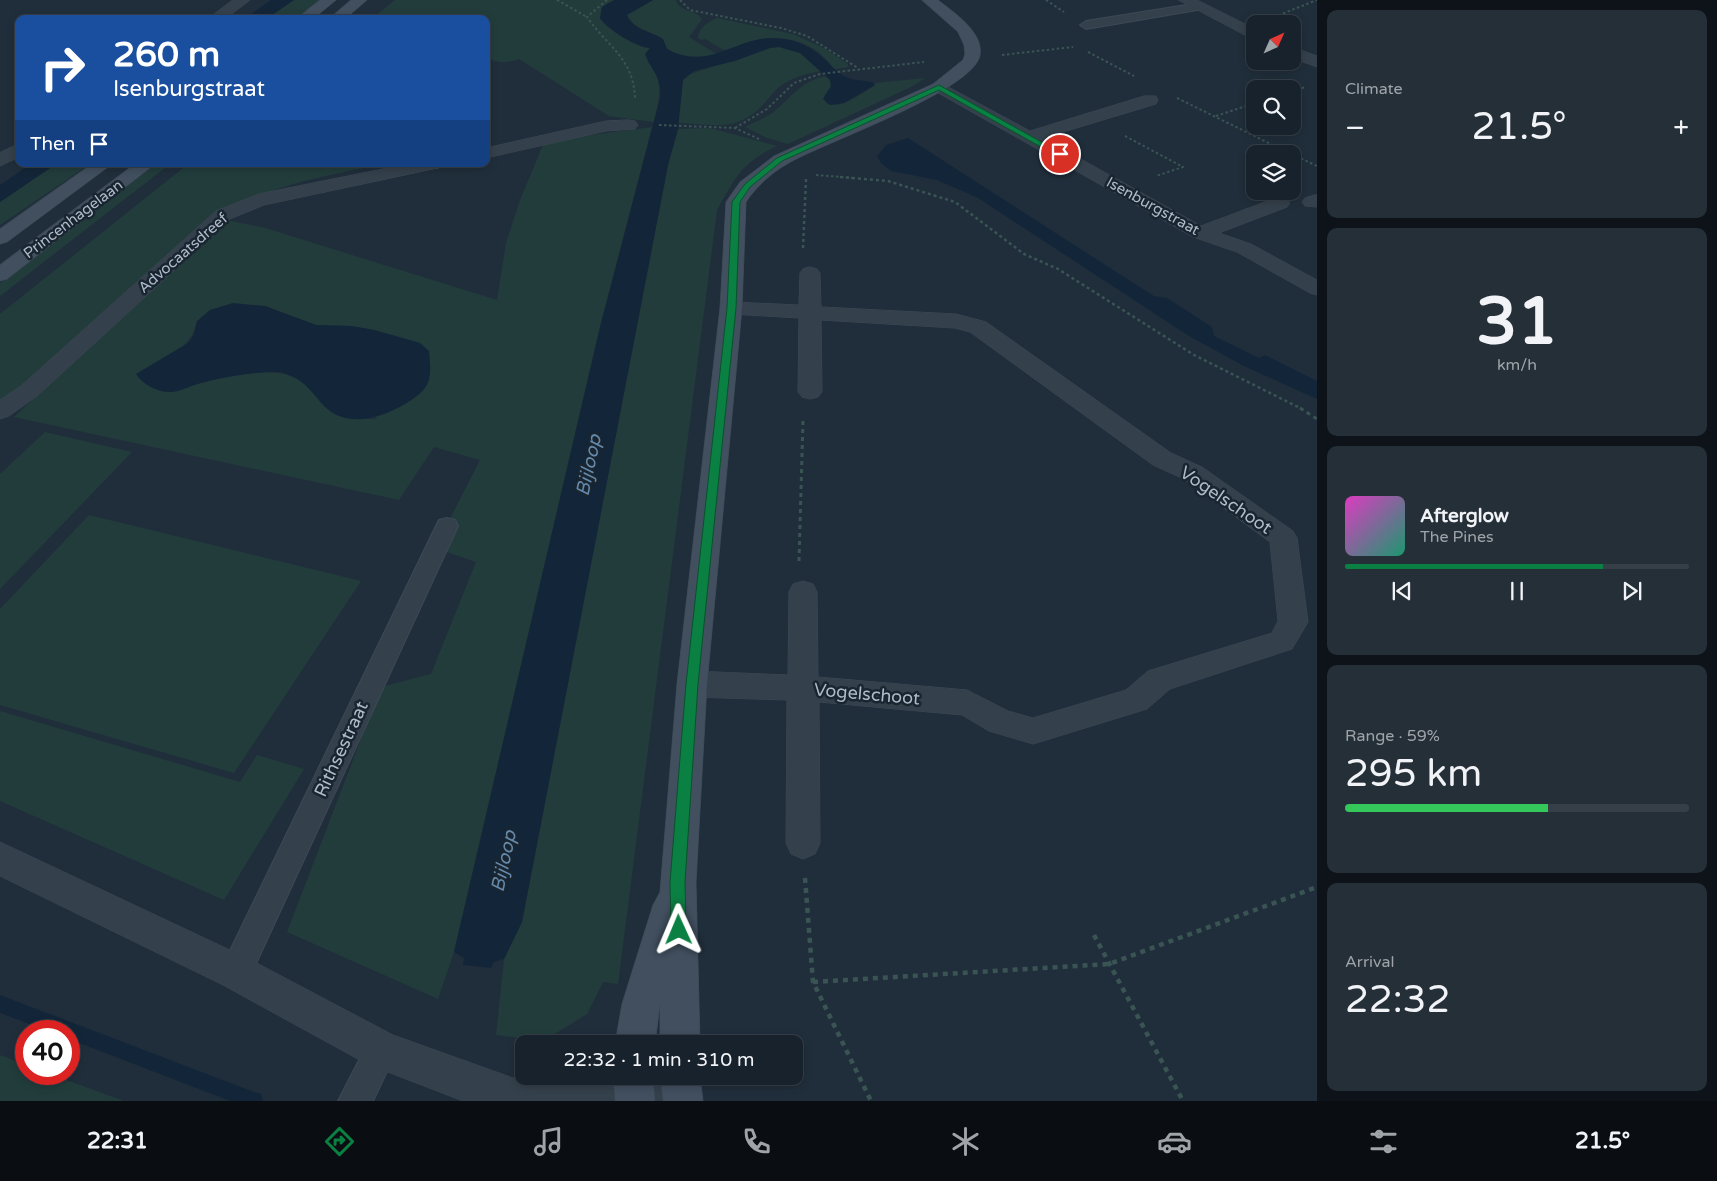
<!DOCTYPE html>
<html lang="en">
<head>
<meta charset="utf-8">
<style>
	body { margin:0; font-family:"Varela Round",sans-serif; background:#252f38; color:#f1f3f6; height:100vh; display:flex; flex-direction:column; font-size:19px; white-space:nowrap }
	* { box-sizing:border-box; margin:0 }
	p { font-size:16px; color:#9fa4a9 }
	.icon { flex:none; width:28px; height:28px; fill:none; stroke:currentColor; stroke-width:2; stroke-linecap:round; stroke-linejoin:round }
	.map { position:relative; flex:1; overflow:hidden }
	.sheet { display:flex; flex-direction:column; gap:10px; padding:10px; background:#0d1318; width:400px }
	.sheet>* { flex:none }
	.top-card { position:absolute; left:15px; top:15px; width:475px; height:152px; border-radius:10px; box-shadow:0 2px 8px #0003,0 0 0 1px #363f48; background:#1a4fa0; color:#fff; overflow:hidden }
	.needle { width:32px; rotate:45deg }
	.tools { position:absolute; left:1246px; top:15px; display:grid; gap:10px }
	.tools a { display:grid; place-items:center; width:55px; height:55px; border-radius:10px; background:#18222c; box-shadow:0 2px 8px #0003,0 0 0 1px #363f48; font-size:25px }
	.speed { position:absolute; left:15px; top:1020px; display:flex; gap:10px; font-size:25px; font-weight:700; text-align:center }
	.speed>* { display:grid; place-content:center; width:65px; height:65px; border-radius:50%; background:#18222c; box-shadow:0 2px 8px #0003,0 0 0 1px #363f48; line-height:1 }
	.speed .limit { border:8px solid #d22; background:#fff; color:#111 }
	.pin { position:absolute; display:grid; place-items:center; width:42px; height:42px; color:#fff; margin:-21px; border:2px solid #fff; border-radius:50%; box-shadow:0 1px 5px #0007 }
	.me { position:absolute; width:55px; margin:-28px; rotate:359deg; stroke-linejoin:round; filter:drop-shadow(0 0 4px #0008) }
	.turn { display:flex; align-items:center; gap:18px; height:105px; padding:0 15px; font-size:22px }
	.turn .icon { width:65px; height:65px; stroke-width:2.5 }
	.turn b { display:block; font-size:35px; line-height:42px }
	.then { display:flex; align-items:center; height:48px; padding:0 15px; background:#0003; gap:10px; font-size:19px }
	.big { font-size:38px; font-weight:600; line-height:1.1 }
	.sheet .card { flex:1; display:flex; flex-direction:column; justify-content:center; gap:8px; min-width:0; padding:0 18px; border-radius:10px; background:#252f38 }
	.sheet .dial { align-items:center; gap:0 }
	.dial b { font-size:65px; line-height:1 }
	.song { display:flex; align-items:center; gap:15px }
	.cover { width:60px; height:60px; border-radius:8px; background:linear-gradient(135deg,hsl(310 70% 55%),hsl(160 70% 35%)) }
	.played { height:5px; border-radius:2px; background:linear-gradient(90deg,#0b8043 75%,#363f48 75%) }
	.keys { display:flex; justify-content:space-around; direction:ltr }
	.heat { display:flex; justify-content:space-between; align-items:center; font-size:28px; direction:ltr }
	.charge { height:8px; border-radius:4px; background:linear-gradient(90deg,#34c759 59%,#363f48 0) }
	.trip { position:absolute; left:515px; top:1035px; width:288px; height:50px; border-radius:10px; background:#18222c; box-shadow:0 2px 8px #0003,0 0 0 1px #363f48; font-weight:600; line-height:50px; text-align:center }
	.tab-bar { display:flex; height:80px; justify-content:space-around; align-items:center; background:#0a0e12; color:#9fa4a9 }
	.tab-bar .icon { width:35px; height:35px }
	.tab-bar .active { color:#0b8043 }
	.tab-bar b { font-size:22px; color:#f1f3f6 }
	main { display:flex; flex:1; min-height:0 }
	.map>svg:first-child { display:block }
</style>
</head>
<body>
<main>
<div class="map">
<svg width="1317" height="1101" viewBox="0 0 1317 1101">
	<rect width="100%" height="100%" fill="#202e3b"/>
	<!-- green -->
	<path fill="#223c3c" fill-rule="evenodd" d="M 294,0 L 320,0 L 294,19 L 266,19 Z
		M 395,0 L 614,0 L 602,7 L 600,18 C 611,34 634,42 651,49 L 648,62 C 665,81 659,99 654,122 L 609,116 L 519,59 C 507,63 497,64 486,57 L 486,19 L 428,19 L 423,16 L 420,19 L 371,19 Z
		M 653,0 L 676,0 C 680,13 696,9 702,19 L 689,37 L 718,55 C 704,57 680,59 668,49 C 663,45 665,40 659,37 C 647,31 633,28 627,15 Z
		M 717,18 L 793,34 L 824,48 L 848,64 L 848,67 L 834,69 C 828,62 822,54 814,49 C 786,32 755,37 728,51 C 719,49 713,43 705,39 L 701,40 L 698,37 C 699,28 709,21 717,18 Z
		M 779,47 L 800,53 L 821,71 C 805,74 787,78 775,91 C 764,103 757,114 740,121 C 723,129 696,123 678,123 L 683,80 L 687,75 L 770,48 Z
		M 827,76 L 832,84 L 824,96 L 826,103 C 842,110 860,94 874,86 L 875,83 L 925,78 L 915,85 L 788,144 L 767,138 L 745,127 C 755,122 768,117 776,110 C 793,95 803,80 827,76 Z
		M 652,127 L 600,327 L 454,952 L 438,999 L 287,932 L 381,687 L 431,674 L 476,562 L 435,548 L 480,460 L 434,447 L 399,500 L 14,417 L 227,220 L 265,228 L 497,300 L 506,243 L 520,200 L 543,145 L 584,136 ZM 265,306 L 316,325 L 351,326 L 374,330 L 420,343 L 375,419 C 347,419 334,416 315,395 C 310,390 305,382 299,379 C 266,362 206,381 172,392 L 137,374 C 162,358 190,353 197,321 Z
		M 710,128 L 777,146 C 742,162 735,178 717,210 L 618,984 L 603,982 L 587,1014 L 555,1034 L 527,1039 L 496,1035 L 504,959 L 522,922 L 668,165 L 678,129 Z
		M 56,164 L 90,164 L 0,225 L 0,202 Z
		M 155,164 L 170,164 L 0,296 L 0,283 Z
		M 188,164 L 385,164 C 329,174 269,187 218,212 L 10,397 L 0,403 L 0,314 Z
		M 45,432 L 132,452 L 0,589 L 0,474 Z
		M 89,515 L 361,581 L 234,773 L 0,705 L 0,609 Z
		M 0,711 L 240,782 L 257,755 L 304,769 L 224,900 L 0,801 Z
		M 0,1055 L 26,1065 L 26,1074 L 50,1074 L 124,1101 L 0,1101 Z"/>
	<!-- water -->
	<path fill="#132639" d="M 271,0 L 294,0 L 266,19 L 244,19 Z
		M 614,0 L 653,0 L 627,15 C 633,30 651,31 663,39 L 667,49 C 708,72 735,37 774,38 C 797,39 812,47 828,62 C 833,68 839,74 846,77 C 854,81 863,80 872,82 L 875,85 L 844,103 L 830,105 L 823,99 L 831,87 L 830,80 L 800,53 L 779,47 L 770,48 L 735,61 L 694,71 L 683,80 L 678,129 L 668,165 L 522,922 L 504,959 L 494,962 L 491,968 L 463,965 L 464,958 L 454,952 L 600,327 L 660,98 C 662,76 652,72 645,54 L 650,48 C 637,48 607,29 600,18 L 602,7 Z
		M 908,138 L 1135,284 L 1154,296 L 1167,298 L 1212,327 L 1214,336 L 1259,358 L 1265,355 L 1317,381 L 1317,399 L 1244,366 L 1189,336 L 978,198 L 937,180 L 891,171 L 881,163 L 877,156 L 886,145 Z
		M 31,164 L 56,164 L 0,202 L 0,185 Z
		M 233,303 L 265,306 L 316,325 L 351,326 L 374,330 L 420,343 L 429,351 C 432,380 431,389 405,404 C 381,418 347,429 324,406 C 314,395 306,382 291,376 C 286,374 281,372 277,372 C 252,372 225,377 201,383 C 192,385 182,391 172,392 C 159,393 143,385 136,374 L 188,343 L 194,335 L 197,321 L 210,310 Z"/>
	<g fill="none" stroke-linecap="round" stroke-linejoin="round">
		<!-- stream -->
		<path fill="#132639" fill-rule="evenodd" d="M 0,995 L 254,1092 L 261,1094 L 263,1101 L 230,1101 L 69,1039 L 69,1031 L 48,1031 L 0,1013 Z"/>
		<defs>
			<path id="lane" d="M 1199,3 L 1203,5 L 1203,9 L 1086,29 L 1080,25 L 1086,21 Z
				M 447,518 L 455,520 L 458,526 L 247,983 L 236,987 L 225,983 L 221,972 L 225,961 L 436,526 L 439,520 Z
				M 381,1034 L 392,1039 L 397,1050 L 373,1101 L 338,1101 L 370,1039 Z"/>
			<path id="street" d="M 233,0 L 250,0 L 225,19 L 208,19 Z
				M 1179,0 L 1197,0 L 1255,29 L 1255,40 Z
				M 1292,47 L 1317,56 L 1317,67 L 1292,58 Z
				M 939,82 L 1030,131 L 1144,96 L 1156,96 L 1158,100 L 1156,104 L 1043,138 L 1201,226 L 1273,199 L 1287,199 L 1290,203 L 1287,207 L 1219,233 L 1251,244 L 1317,280 L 1317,295 L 1310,293 L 1237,252 L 1193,237 L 933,90 L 931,87 L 933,84 Z
				M 629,120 L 635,121 L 638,125 L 635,129 L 606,131 L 486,158 L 486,148 L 606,121 Z
				M 19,144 L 19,157 L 0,166 L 0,153 Z
				M 408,164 L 442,164 L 439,168 L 433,169 L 264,205 L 230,219 L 37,396 L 9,416 L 0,419 L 0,400 L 21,386 L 216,211 L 259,194 Z
				M 1317,195 L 1317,207 L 1305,206 L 1302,202 L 1305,198 Z
				M 810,267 L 817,269 L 820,273 L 821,307 L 956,314 L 986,322 L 1171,453 L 1202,467 L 1293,531 L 1297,538 L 1308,622 L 1292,649 L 1170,689 L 1147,709 L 1033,744 L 989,731 L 962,715 L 819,702 L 820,843 L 815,854 L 803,859 L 791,854 L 786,843 L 787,700 L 692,697 L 681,693 L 677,684 L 681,675 L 692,671 L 788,675 L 789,592 L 793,584 L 803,581 L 813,584 L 817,592 L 818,677 L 967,690 L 1008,711 L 1033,718 L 1126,690 L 1148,671 L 1272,633 L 1278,621 L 1270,542 L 1184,479 L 1153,465 L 970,332 L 955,328 L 821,320 L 822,392 L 818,397 L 810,399 L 802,397 L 798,392 L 799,318 L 731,314 L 723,313 L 720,308 L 723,303 L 731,302 L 799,305 L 800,273 L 803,269 Z
				M 0,842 L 249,959 L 393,1035 L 513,1078 L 696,1076 L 701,1088 L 696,1101 L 463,1101 L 367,1064 L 223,985 L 0,876 Z"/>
			<path id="secondary" d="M 320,0 L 336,0 L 313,19 L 296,19 Z
				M 351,0 L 367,0 L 345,19 L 329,19 Z
				M 922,0 L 938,0 C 953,12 984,32 980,55 C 974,91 822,143 787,164 C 771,173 756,187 746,202 L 742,308 L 707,684 L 696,882 L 700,1044 L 660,1044 L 660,1004 L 655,1044 L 615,1044 L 622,1004 L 653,905 L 660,892 L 677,684 L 720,308 L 726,202 L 740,182 L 774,156 L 933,84 L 963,60 L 965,54 L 964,45 L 958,32 Z
				M 92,164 L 112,164 L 7,242 L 0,244 L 0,229 Z
				M 135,164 L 155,164 L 7,279 L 0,281 L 0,265 Z
				M 613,1076 L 653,1076 L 655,1101 L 615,1101 Z
				M 660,1076 L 700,1076 L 703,1101 L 663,1101 Z"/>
		</defs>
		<!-- lane casing -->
		<use href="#lane" stroke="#3d4955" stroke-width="2"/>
		<!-- street casing -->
		<use href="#street" stroke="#3d4955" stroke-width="1"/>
		<!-- secondary casing -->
		<use href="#secondary" stroke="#3d4955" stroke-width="1"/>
		<!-- path-far3 -->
		<path stroke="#3a5454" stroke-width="2" stroke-dasharray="2.5 2.5" stroke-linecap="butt" d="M 557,0 L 587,17
			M 607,0 L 587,17 C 608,47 634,59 635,99
			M 680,0 L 690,10 L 781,28 L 807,36 L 858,68
			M 1046,0 L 1064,12
			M 1269,19 L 1317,0
			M 1088,52 L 1134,76
			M 1002,55 L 1073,47
			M 1292,91 L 1306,87
			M 1177,98 L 1291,154
			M 1216,116 L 1255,103
			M 659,125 L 735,128 L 761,140
			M 735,128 L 767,109 L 794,83 L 820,74 L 924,62
			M 1125,136 L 1183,167 L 1156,176
			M 1292,154 L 1317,166
			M 816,175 L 855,178"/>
		<!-- path-far2 -->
		<path stroke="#3a5454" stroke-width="2.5" stroke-dasharray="3 3" stroke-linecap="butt" d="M 840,177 L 888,181 L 955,202 L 1024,254 L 1058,269 L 1194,355 L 1302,409
			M 803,248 L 806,179"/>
		<!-- path-far1 -->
		<path stroke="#3a5454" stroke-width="3" stroke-dasharray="4 4" stroke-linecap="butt" d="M 1300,408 L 1317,419
			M 799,561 L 803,420"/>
		<!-- path -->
		<path stroke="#3a5454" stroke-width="4.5" stroke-dasharray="5 5" stroke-linecap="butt" d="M 805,878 L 813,982 L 871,1101
			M 1094,935 L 1183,1101
			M 813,982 L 1109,964 L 1317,887"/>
		<!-- lane -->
		<use href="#lane" fill="#34404b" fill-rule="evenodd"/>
		<!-- street -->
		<use href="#street" fill="#34404b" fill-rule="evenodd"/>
		<!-- secondary -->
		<use href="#secondary" fill="#414f5f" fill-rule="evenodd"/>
	</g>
	<!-- route -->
	<path fill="#0b8043" stroke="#07532c" d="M 939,85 L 1063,154 L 1057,156 L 939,90 L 782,161 L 750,187 L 740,202 L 736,308 L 698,684 L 685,882 L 686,930 L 684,935 L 679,937 L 673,935 L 671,930 L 670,882 L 686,684 L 727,308 L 732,202 L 745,184 L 777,158 Z"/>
	<g text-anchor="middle" stroke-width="5" stroke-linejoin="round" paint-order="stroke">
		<!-- far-street labels -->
		<g font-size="15" fill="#aebbc8" stroke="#192530">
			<text transform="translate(1153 206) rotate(29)" y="5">Isenburgstraat</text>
			<text transform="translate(73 219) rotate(-37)" y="5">Princenhagelaan</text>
			<text transform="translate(183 253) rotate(-41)" y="5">Advocaatsdreef</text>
		</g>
		<!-- street labels -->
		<g font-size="18" fill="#aebbc8" stroke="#192530">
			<text transform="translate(1226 500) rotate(34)" y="6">Vogelschoot</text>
			<text transform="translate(867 694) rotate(5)" y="6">Vogelschoot</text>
			<text transform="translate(341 749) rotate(-65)" y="6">Rithsestraat</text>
		</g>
		<!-- water labels -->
		<g font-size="19" font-style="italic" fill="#6489aa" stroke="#192530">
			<text transform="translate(588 465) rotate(-78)" y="7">Bijloop</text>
			<text transform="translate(503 861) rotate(-78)" y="7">Bijloop</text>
		</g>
	</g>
</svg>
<div class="tools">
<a><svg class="needle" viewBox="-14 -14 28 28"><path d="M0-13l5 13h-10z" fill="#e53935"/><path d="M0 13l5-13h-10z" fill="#9fa4a9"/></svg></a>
<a><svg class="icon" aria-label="search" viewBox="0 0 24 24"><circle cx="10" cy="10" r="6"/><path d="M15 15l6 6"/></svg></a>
<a><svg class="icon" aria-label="layers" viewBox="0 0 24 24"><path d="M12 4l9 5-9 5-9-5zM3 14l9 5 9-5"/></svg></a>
</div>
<div class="speed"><div class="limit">40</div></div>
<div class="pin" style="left:1060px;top:154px;background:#d93025"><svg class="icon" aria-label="arrive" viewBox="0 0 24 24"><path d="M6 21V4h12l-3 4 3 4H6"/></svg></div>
<svg class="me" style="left:679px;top:930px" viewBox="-20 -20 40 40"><path d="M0-17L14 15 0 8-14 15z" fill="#0b8043" stroke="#fff" stroke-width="4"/></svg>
<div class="trip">22:32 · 1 min · 310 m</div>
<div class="top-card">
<div class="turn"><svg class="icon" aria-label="right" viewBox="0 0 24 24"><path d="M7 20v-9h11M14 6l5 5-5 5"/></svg><div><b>260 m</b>Isenburgstraat</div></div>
<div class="then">Then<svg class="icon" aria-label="arrive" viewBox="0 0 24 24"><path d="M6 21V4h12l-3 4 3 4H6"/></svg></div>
</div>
</div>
<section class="sheet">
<div class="card"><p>Climate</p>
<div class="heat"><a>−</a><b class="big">21.5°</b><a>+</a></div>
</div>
<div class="card dial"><b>31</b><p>km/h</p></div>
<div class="card">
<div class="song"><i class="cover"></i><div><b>Afterglow</b><p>The Pines</p></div></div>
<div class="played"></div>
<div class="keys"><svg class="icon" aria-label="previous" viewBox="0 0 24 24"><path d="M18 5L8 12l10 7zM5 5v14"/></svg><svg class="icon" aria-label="pause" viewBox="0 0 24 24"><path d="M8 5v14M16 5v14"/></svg><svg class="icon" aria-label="next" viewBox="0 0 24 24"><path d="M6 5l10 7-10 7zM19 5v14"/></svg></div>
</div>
<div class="card"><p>Range · 59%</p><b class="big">295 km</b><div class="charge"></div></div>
<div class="card"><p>Arrival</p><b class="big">22:32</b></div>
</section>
</main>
<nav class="tab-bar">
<b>22:31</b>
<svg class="icon active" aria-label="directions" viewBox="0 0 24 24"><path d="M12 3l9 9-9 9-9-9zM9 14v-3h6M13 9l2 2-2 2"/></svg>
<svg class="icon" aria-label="music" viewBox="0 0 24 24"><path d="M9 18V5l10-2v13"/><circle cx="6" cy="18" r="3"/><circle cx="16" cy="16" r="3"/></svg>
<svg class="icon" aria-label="phone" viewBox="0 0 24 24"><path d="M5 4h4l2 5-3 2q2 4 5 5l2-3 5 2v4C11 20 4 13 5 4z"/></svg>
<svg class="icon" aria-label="climate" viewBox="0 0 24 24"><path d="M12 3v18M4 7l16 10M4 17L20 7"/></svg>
<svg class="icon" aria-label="car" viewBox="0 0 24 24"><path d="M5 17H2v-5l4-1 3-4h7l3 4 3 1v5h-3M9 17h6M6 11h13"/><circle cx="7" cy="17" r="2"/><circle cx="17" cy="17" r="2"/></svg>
<svg class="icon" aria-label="filters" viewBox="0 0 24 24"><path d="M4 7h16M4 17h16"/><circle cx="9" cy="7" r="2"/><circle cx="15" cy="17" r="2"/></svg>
<b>21.5°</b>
</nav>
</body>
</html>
